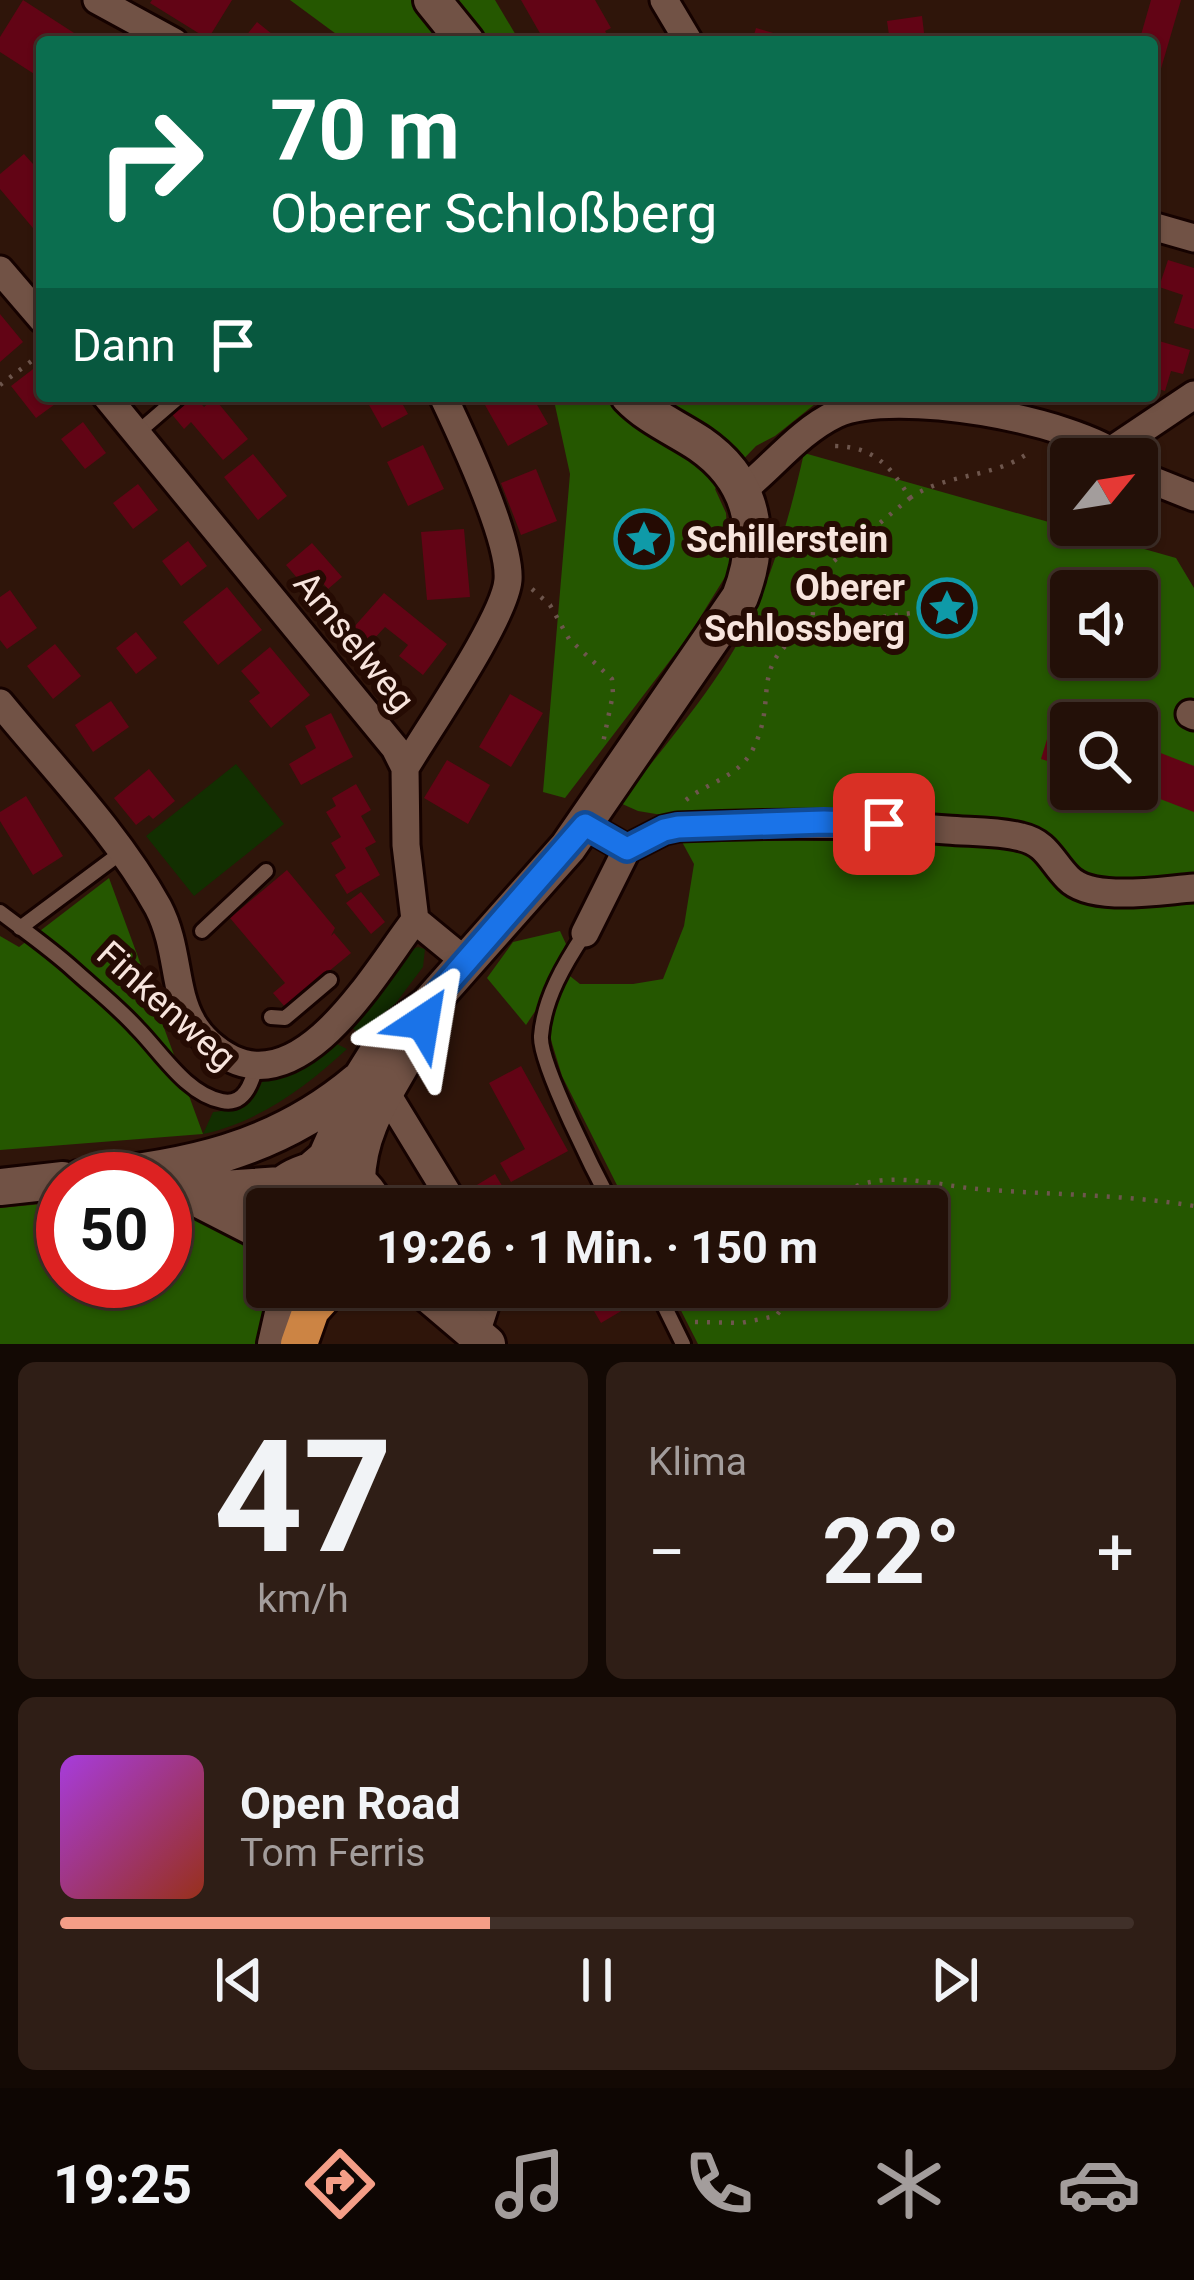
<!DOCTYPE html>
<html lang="de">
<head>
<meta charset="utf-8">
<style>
	body { margin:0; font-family:Roboto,sans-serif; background:#2f1e16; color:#f1f3f6; height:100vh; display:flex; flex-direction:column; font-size:45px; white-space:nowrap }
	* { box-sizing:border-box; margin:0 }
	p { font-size:39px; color:#a39d9c }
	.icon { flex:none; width:66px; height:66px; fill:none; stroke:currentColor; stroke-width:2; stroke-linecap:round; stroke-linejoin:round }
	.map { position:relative; height:1344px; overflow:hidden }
	.side { display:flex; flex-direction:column; gap:18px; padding:18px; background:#130904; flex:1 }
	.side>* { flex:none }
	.top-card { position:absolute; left:36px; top:36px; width:1122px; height:366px; border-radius:12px; box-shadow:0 3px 9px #0004,0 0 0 3px #403029; background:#0b6e4f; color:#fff; overflow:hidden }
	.needle { width:78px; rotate:60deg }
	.fabs { position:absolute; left:1050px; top:438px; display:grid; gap:24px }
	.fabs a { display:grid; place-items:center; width:108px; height:108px; border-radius:12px; background:#231008; box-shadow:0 3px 9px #0004,0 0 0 3px #403029; font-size:60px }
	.speed { position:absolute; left:36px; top:1152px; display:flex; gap:24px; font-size:60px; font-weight:700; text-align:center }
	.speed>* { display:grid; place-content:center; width:156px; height:156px; border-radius:50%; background:#231008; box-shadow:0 3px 9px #0004,0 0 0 3px #403029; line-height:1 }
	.speed .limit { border:18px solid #d22; background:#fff; color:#111 }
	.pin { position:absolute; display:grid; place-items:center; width:102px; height:102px; color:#fff; margin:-51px; border-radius:24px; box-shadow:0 6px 18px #0006 }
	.me { position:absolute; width:132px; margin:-66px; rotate:33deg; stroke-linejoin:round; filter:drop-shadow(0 0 9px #0008) }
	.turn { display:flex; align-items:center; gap:42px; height:252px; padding:0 36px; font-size:54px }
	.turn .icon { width:156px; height:156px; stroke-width:2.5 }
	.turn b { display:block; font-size:84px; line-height:102px }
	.then { display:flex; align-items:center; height:114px; padding:0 36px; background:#0003; gap:24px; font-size:45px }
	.big { font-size:90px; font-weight:700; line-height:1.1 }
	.side .tile { flex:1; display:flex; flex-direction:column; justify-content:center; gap:18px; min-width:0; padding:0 42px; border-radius:18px; background:#2f1e16 }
	.side .dial { align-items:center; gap:0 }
	.dial b { font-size:156px; line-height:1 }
	.song { display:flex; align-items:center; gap:36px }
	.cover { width:144px; height:144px; border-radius:18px; background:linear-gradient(135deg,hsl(280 70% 55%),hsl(10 70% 35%)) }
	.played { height:12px; border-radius:6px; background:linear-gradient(90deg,#f49e87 40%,#403029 40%) }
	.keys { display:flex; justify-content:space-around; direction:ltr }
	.heat { display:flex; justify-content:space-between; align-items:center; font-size:66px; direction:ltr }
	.side .tiles { flex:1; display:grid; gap:18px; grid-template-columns:1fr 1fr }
	.tile:last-child { grid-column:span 2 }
	.trip { position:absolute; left:246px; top:1188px; width:702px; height:120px; border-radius:12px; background:#231008; box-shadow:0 3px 9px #0004,0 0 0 3px #403029; font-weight:700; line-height:120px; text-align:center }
	.tab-bar { display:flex; height:192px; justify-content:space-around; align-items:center; background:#0e0603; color:#a39d9c }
	.tab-bar .icon { width:84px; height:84px }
	.tab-bar .active { color:#f49e87 }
	.tab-bar b { font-size:54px; color:#f1f3f6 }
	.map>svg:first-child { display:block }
</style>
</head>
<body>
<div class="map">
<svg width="1194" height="1344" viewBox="0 0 1194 1344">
	<rect width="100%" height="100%" fill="#2f150a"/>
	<!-- green -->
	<path fill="#122f01" d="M 236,764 L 284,824 L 194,896 L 146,836 Z
		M 418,947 L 425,949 L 423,967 L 368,1040 L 351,1027 L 410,950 Z
		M 337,1044 L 347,1049 C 306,1087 259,1122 203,1134 L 213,1112 C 237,1110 253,1103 263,1080 L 297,1073 Z
		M 322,1188 L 347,1197 L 357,1209 L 283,1209 L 309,1189 Z"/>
	<!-- forest -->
	<path fill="#255700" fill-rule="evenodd" d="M 290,0 L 495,0 L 520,42 L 347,42 Z
		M 553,396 L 825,396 L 775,436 L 756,446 L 715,489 L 726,513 L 730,569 L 688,637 L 565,798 L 543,792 L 570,474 Z
		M 804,453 L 1176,558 L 1194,588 L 1194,1344 L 698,1344 L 669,1287 L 927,1287 L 927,1209 L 629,1209 L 562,1076 L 540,1004 L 526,1025 L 487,978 L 513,942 L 560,931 L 566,944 L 556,965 L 580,984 L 633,984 L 663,979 L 684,926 L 694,864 L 668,816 L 638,811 L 620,803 C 654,759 691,716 722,669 C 765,604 787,529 804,453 ZM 1071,591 L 1137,591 L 1137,657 L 1071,657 ZM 1071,723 L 1137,723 L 1137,789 L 1071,789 Z
		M 109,878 L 203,1134 L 0,1150 L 0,936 L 19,947 Z
		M 63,1202 L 63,1281 L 165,1281 L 165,1205 L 216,1219 L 243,1239 L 273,1295 L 267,1344 L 0,1344 L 0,1208 Z"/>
	<!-- building -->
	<path fill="#620415" d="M 23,0 L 88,42 L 42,42 L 42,79 L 0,52 L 0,37 Z
		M 152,0 L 232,0 L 208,39 L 150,3 Z
		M 521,0 L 595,0 L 611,28 L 605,31 L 612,42 L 545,42 Z
		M 1151,0 L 1181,0 L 1160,72 L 1152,70 L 1152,42 L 1139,42 Z
		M 922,16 L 925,41 L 890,42 L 887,21 Z
		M 257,22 L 282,42 L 241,42 Z
		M 756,28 L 801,41 L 801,42 L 752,42 Z
		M 24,154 L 42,174 L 42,230 L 38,234 L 0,189 L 0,174 Z
		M 1168,260 L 1194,268 L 1194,329 L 1174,323 L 1183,295 L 1159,287 Z
		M 0,314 L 23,342 L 0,362 Z
		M 1152,339 L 1190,350 L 1183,374 L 1171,371 L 1165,391 L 1152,387 Z
		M 37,366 L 42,373 L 42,396 L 62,399 L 36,418 L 11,386 Z
		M 188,396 L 194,396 L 204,407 L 214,398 L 248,439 L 223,460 L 191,422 L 184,429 L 170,412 Z
		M 364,396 L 398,396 L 408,414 L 382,428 Z
		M 480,396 L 532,396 L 548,424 L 508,446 Z
		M 83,422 L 106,453 L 85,469 L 61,439 Z
		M 423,445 L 444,489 L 408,506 L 387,462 Z
		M 253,454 L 287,496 L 258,520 L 224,477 Z
		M 536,469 L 557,521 L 521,535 L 501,483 Z
		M 138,484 L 158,510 L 133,529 L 113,503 Z
		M 464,529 L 470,597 L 427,600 L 421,532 Z
		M 188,541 L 207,566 L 181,586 L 162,561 Z
		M 312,543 L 342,577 L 328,589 L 322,582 L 310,593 L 286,565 Z
		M 227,587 L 262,630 L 218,665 L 183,622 Z
		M 10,590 L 37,628 L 7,649 L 0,640 L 0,597 Z
		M 384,593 L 447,644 L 423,675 L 399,656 L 408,645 L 385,627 L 371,642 L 354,627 Z
		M 136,632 L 157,658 L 136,674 L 116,648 Z
		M 55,644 L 81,676 L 53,699 L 27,666 Z
		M 270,647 L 310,695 L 271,728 L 249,701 L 260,693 L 241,671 Z
		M 510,694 L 543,713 L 511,767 L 479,747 Z
		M 111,701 L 129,727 L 93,752 L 75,725 Z
		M 331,713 L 353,757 L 301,785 L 289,764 L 316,748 L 305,726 Z
		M 1051,726 L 1071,732 L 1071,768 L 1041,759 Z
		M 1158,752 L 1194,766 L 1194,812 L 1142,792 Z
		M 447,760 L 490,785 L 468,824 L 424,798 Z
		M 149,769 L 175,801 L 153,819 L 149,815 L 136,825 L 114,798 Z
		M 356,784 L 371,810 L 361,816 L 376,842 L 365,848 L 380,875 L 347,894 L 335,875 L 346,868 L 331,843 L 341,837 L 326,812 L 336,806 L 332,798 Z
		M 26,796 L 63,856 L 33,875 L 0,821 L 0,812 Z
		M 287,870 L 335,928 L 331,936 L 334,933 L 351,953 L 305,991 L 299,1004 L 285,1007 L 273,993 L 285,983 L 230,918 Z
		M 361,892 L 385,922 L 371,934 L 346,903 Z
		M 521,1066 L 568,1151 L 511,1182 L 500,1163 L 525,1149 L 489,1083 Z
		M 495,1174 L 516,1209 L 478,1209 L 467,1191 Z
		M 580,1287 L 623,1287 L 633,1304 L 601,1323 Z"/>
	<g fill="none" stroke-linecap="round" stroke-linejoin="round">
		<defs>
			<path id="lane" d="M 137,433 L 180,396
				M 0,912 C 25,931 51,949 74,970 C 95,989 118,1007 137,1028 C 161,1052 186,1094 222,1101 C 244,1106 252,1083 256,1066
				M 20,928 L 122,852
				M 202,931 L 266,871
				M 585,933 C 565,963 544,998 541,1036 C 539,1064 598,1179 614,1209
				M 271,1017 L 285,1018 L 330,980
				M 655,1287 L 683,1344"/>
			<path id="street" d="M 97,0 L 174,42
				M 664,0 L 689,42
				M 1152,226 L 1194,238
				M 0,270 L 42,319
				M 106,396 L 395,748 L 405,768 L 406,845 L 415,920 L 465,961
				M 1112,450 L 1194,395
				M 1137,470 L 1149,479 L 1194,497
				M 743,490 C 774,465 800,431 836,414 C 894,387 1074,420 1123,459
				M 0,703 C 54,769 117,833 158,907 C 179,947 173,989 192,1022 C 200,1037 216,1051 232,1059 C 307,1095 377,969 415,920
				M 1190,714 L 1194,716
				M 405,768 C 428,729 505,618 508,580 C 511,540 461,434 443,396
				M 585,825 L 627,849 L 585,933
				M 627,849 L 664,830 L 678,827 C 768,823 856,822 947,830 C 970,832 998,831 1021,837 C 1047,843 1051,861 1068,878 C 1092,903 1162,890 1194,888
				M 385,1091 L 457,1209
				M 476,1333 L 491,1287"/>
			<path id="secondary" d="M 432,0 L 466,42
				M 312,1170 L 326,1158 L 361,1079 L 388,1036 L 428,1005 L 568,847 L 740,597 C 763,538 755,482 700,444 C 676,428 649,417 629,396
				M 79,1179 C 185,1169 275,1151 358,1081
				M 357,1181 C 358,1111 407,1072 427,1008
				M 165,1186 L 223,1189 L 281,1185
				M 0,1187 L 63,1180
				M 181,1190 L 261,1231
				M 267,1255 C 239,1176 346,1135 377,1209
				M 420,1287 L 487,1344
				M 276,1344 L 289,1287"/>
			<path id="highway" d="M 299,1344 L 311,1310 L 329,1290"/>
		</defs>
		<!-- lane casing -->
		<use href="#lane" stroke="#150200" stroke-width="20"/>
		<!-- street casing -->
		<use href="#street" stroke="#150200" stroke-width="33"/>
		<!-- secondary casing -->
		<use href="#secondary" stroke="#150200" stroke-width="42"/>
		<!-- highway casing -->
		<use href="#highway" stroke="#150200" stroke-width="42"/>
		<!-- path -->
		<path stroke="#6e564d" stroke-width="4.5" stroke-dasharray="3 9" stroke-linecap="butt" d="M 0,385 L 42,353
			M 910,498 C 947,472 995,479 1031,451
			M 532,589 L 550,605 L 569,639 L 612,679 L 613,694 L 603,743
			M 812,627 L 814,596 L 828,566 L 910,498 C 890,466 875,447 835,446
			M 686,800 C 708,782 739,777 753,749 C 780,696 745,664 812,627 L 947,608
			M 829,1209 C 839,1196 849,1187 866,1183 C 903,1174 942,1186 978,1189 C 1051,1195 1122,1194 1194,1206
			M 695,1322 L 741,1323 L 776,1316 L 799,1287"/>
		<!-- lane -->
		<use href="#lane" stroke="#715245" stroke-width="14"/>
		<!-- street -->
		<use href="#street" stroke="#715245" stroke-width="27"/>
		<!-- secondary -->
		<use href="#secondary" stroke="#715245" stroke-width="36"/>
		<!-- highway -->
		<use href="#highway" stroke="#cc8444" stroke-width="36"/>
	</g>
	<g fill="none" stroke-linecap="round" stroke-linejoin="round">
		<defs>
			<path id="route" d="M 423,1022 L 428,1005 L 585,825 L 627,849 L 664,830 L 678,827 L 824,822 L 884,824"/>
		</defs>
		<!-- route casing -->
		<use href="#route" stroke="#114b97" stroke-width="30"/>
		<!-- route -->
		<use href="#route" stroke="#1a73e8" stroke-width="21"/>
	</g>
	<!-- icons -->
	<defs>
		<symbol id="sight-ring" viewBox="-11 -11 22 22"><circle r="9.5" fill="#250b03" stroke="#0f9aa8" stroke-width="1.5"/><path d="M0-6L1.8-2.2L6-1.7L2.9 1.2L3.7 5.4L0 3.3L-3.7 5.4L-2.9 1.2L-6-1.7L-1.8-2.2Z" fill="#0f9aa8"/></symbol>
	</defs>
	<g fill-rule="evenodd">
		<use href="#sight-ring" x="611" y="506" width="66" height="66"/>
		<use href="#sight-ring" x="914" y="575" width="66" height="66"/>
	</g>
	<g text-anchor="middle" stroke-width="12" stroke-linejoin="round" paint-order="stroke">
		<!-- poi labels -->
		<g font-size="36" font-weight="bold" fill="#f7e4dd" stroke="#250b03" text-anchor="start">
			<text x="686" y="552">Schillerstein</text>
			<text x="905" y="600" text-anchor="end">Oberer<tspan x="905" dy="41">Schlossberg</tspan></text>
		</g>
		<!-- street labels -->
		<g font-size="36" fill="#f7e4dd" stroke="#250b03">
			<text transform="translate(355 641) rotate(51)" y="13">Amselweg</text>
			<text transform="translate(167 1005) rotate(42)" y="13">Finkenweg</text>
		</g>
	</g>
</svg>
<div class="fabs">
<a><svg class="needle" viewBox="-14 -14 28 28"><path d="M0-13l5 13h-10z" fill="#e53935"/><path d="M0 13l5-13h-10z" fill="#a39d9c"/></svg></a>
<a><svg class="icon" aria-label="sound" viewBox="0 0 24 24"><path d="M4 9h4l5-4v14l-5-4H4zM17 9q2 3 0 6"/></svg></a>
<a><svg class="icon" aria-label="search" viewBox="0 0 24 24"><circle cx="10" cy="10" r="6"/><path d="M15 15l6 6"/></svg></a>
</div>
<div class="speed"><div class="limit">50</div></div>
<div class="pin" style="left:884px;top:824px;background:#d93025"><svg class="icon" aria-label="arrive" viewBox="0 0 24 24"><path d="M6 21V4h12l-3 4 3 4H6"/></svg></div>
<svg class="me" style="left:423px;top:1022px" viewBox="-20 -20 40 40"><path d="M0-17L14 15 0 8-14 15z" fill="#1a73e8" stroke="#fff" stroke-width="4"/></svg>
<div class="trip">19:26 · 1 Min. · 150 m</div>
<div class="top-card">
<div class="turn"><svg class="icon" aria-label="right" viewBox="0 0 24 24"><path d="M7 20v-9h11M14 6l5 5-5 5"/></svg><div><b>70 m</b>Oberer Schloßberg</div></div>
<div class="then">Dann<svg class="icon" aria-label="arrive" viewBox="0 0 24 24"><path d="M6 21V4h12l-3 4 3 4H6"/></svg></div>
</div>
</div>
<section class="side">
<div class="tiles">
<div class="tile dial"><b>47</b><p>km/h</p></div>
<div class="tile"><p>Klima</p>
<div class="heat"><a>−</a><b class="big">22°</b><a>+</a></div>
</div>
<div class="tile">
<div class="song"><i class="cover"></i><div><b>Open Road</b><p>Tom Ferris</p></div></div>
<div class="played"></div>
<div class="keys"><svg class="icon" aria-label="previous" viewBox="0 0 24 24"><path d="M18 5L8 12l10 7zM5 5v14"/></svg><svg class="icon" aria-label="pause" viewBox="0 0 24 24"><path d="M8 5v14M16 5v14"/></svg><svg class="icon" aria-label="next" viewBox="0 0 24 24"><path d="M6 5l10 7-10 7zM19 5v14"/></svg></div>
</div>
</div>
</section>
<nav class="tab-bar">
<b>19:25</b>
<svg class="icon active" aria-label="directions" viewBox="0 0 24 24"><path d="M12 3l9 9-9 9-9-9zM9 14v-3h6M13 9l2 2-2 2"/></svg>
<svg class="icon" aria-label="music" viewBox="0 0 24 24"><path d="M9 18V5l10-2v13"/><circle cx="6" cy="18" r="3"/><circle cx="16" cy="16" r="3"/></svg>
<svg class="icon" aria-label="phone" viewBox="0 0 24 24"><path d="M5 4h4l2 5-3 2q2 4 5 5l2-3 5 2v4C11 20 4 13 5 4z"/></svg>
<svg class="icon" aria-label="climate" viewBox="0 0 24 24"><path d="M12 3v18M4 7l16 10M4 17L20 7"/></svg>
<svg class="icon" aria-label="car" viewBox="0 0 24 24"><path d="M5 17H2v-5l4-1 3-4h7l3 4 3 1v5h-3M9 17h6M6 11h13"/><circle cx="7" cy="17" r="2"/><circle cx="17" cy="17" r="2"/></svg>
</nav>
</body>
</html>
